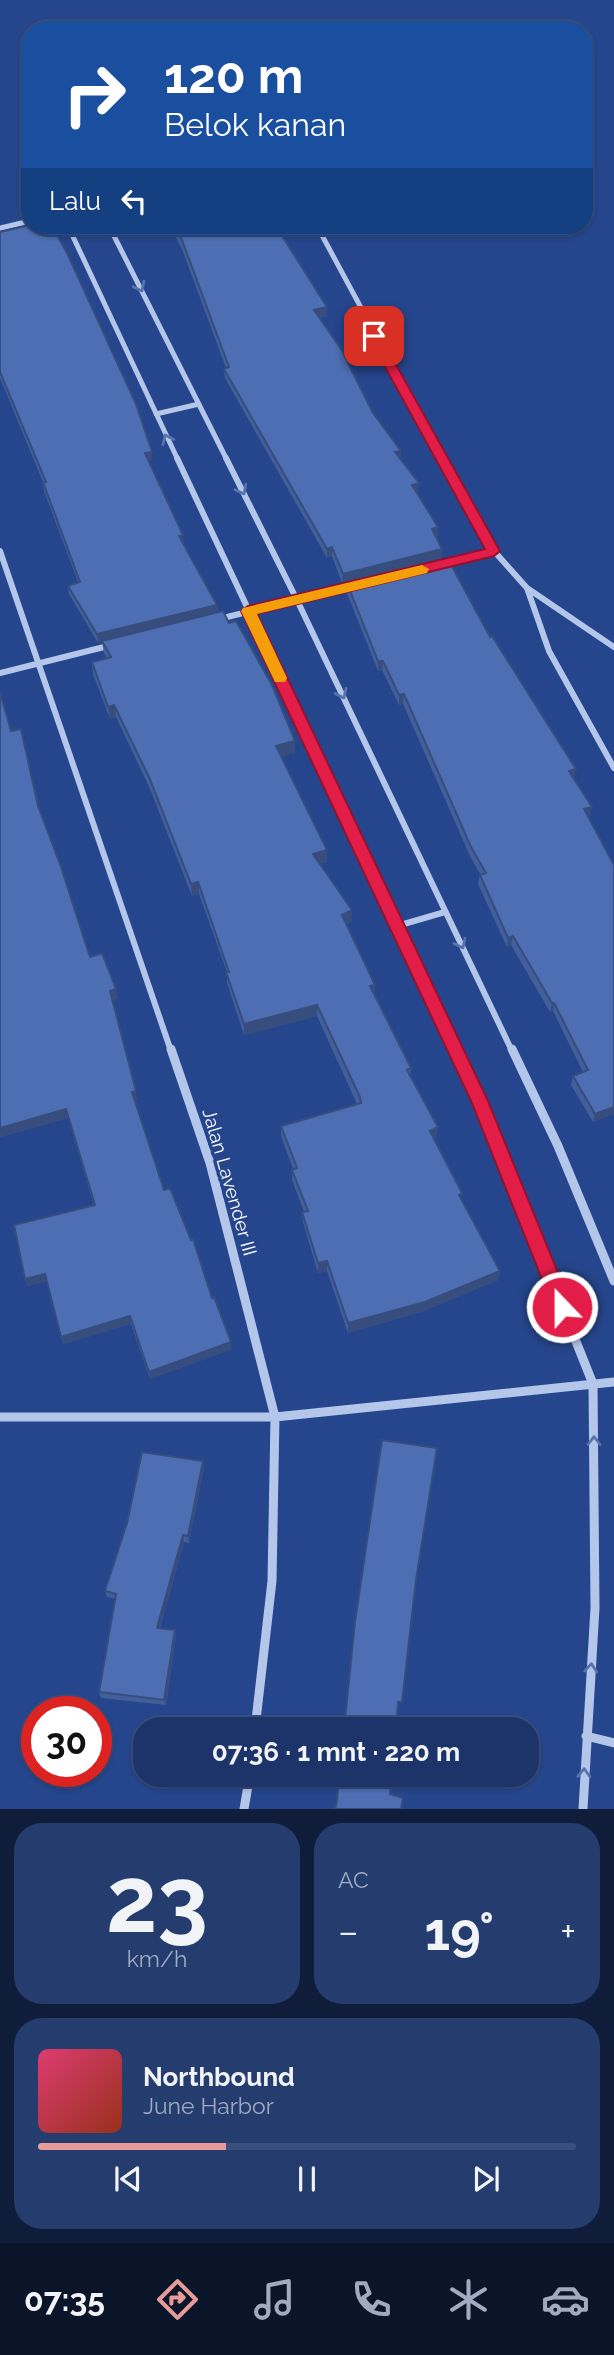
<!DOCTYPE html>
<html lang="id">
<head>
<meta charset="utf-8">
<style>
	body { margin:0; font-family:Raleway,sans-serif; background:#253c6f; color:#f1f3f6; height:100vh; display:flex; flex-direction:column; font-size:26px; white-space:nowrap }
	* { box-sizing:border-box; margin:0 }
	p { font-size:23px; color:#a0aac0 }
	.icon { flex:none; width:38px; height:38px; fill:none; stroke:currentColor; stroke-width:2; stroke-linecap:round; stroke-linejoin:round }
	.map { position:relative; height:1809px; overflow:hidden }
	.details { display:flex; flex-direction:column; gap:14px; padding:14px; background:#0f1d3a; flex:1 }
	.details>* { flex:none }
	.guide { position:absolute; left:21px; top:21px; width:572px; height:214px; border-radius:28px; box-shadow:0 2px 5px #0004,0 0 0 2px #3a4f7d; background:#1a4fa0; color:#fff; overflow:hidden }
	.speed { position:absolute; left:21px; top:1696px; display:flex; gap:14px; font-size:35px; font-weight:700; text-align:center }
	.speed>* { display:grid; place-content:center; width:91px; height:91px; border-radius:50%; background:#1c3469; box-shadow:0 2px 5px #0004,0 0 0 2px #3a4f7d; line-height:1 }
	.speed .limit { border:10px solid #d22; background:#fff; color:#111 }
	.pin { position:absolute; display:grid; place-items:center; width:60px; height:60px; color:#fff; margin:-30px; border-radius:14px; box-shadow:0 4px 10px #0006 }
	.me { position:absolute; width:77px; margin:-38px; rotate:338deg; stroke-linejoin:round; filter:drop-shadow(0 0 5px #0008) }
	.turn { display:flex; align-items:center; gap:24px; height:147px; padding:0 28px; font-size:32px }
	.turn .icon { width:91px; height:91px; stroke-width:2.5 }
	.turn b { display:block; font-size:49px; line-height:60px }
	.then { display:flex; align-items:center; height:66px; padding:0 28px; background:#0003; gap:14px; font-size:26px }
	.big { font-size:52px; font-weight:700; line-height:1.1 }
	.details .tile { flex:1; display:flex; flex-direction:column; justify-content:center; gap:10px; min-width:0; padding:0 24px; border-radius:28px; background:#253c6f }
	.details .dial { align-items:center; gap:0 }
	.dial b { font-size:91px; line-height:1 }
	.song { display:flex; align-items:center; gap:21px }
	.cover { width:84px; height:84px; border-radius:10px; background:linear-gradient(135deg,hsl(340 70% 55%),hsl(10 70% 35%)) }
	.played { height:7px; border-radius:4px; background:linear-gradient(90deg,#e69b98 35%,#3a4f7d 35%) }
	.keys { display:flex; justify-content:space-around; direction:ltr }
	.heat { display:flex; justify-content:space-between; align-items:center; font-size:38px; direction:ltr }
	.details .tiles { flex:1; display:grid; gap:14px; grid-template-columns:1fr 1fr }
	.tile:last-child { grid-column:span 2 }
	.trip { position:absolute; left:133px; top:1717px; width:406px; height:70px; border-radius:28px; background:#1c3469; box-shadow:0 2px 5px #0004,0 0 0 2px #3a4f7d; font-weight:700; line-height:70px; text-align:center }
	.menu { display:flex; height:112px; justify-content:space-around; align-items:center; background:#0b152a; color:#a0aac0 }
	.menu .icon { width:49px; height:49px }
	.menu .current { color:#e69b98 }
	.menu b { font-size:32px; color:#f1f3f6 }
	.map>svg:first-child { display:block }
</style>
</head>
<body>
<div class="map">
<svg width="614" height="1809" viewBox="0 0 614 1809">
	<rect width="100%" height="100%" fill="#25458c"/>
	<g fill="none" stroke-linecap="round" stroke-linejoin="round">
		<!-- minor-far2 -->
		<path stroke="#b4c6ea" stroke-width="5" d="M 68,226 L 178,460
			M 109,226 L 227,460
			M 317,226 L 443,460
			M 0,228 L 30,221
			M 156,414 L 199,404"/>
		<!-- minor-far1 -->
		<path stroke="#b4c6ea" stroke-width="6" d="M 177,458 L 456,1051
			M 226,458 L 297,600 L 512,1051
			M 442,458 L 494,551 L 527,588 L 614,647
			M 0,551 L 171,1051
			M 443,564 L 494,551
			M 527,588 L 549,651 L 614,768
			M 219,619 L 354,586
			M 0,673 L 112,645
			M 397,926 L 445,912"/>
		<!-- minor -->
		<path stroke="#b4c6ea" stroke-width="9" d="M 171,1049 L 210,1163 L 275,1417 L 272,1581 L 255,1729
			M 455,1049 L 480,1101 L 593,1384 L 595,1608 L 583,1809
			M 512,1049 L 558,1146 L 614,1281
			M 0,1417 L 275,1417 L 614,1382
			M 586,1736 L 614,1743
			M 244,1809 L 250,1774"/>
	</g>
	<!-- wall -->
	<path fill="#425f9a" d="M 170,226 L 279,226 L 282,230 L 282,235 L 327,316 L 320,318 L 373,413 L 401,451 L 401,459 L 418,492 L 416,493 L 438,527 L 438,536 L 436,537 L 442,558 L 342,583 L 332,556 L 327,558 L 225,378 L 224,369 L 226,368 L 182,249 Z
		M 0,232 L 152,452 L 152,461 L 149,461 L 184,544 L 183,544 L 217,605 L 218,613 L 295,741 L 295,753 L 281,756 L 327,850 L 327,862 L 320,864 L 352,910 L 352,921 L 347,924 L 375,985 L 374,995 L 411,1068 L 410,1076 L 437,1138 L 434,1139 L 461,1199 L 500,1271 L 498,1280 L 424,1311 L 348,1333 L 327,1271 L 318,1273 L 303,1222 L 302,1212 L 304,1212 L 292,1180 L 292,1170 L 293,1169 L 281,1136 L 281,1126 L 357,1104 L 317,1016 L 244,1035 L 227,983 L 227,972 L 199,894 L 192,896 L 150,789 L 116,717 L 110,719 L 93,674 L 92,662 L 106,658 L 104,653 L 102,642 L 98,643 L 69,594 L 68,586 L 78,582 L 44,491 L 43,482 L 0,378 Z
		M 347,583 L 490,637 L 574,778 L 590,816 L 588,817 L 614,865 L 614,1114 L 593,1122 L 571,1085 L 573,1076 L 583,1072 L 553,1011 L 550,1012 L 511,945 L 507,947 L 478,884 L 480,874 L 470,856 L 403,704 L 399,705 L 382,670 L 378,671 L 347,593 Z
		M 11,731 L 90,957 L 118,998 L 112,1000 L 137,1100 L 135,1100 L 164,1190 L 212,1298 L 232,1349 L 150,1379 L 131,1324 L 63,1344 L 47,1281 L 27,1286 L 25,1279 L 94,1206 L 68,1118 L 0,1137 Z
		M 203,1461 L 204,1468 L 189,1543 L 184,1542 L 160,1628 L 175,1630 L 176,1636 L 166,1705 L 101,1698 L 99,1692 L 115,1599 L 107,1597 L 105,1591 Z"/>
	<!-- shaded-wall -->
	<path fill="#364d7d" d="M 327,307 L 327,316 L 314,320 L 314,310 Z
		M 401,451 L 401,460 L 395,452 Z
		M 152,452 L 152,461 L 146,462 L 145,453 Z
		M 419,483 L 418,492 L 411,494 L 412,485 Z
		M 438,527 L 438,536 L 431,538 L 432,529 Z
		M 183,535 L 184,544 L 179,545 L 179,536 Z
		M 332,547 L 332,556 L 327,558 L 327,549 Z
		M 442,549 L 442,558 L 342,583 L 343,574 Z
		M 217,605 L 218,613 L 98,643 L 97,634 Z
		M 378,661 L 383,661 L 382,670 L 378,671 Z
		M 404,694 L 403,704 L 399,705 L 399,695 Z
		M 114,705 L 116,717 L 110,719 L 108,707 Z
		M 295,741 L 295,753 L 276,758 L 276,746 Z
		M 576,769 L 574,778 L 567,780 L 569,771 Z
		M 592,807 L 590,816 L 582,819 L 584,809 Z
		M 327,850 L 327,862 L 313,866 L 313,854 Z
		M 198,882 L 199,894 L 192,896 L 191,884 Z
		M 352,910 L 352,921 L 342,926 L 342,915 Z
		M 513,936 L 511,945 L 507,947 L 508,938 Z
		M 375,985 L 374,996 L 370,986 Z
		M 116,989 L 118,998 L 111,1000 L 110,991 Z
		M 552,1003 L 554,1003 L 553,1011 L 550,1012 Z
		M 317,1005 L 317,1016 L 244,1035 L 244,1024 Z
		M 136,1091 L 137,1100 L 133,1100 L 132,1092 Z
		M 614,1107 L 614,1114 L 593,1122 L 595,1114 Z
		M 66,1109 L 68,1118 L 0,1137 L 0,1128 Z
		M 438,1127 L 437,1138 L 429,1141 L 430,1131 Z
		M 327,1261 L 327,1271 L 318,1273 L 318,1263 Z
		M 500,1271 L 498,1280 L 424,1311 L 348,1333 L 348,1323 Z
		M 45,1274 L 47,1281 L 27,1286 L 25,1279 Z
		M 130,1316 L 131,1324 L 63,1344 L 61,1337 Z
		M 231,1342 L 232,1349 L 150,1379 L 149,1372 Z
		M 203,1461 L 204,1468 L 189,1543 L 188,1536 Z
		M 183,1535 L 184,1542 L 158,1634 L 157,1628 Z
		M 175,1630 L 176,1636 L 166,1705 L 164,1700 Z"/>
	<!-- building -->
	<path fill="#4d6eb3" stroke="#364d7d" stroke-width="2" d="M 30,225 L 52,226 L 67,253 L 136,404 L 152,452 L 145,453 L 183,535 L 179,536 L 217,605 L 97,634 L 68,586 L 80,582 L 43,482 L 46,482 L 0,372 L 0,232 Z
		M 174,226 L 279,226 L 282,230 L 279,231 L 327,307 L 314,310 L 341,349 L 373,413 L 401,451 L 395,452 L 419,483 L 412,485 L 438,527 L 432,529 L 442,549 L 343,574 L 332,547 L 327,549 L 224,369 L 229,367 L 182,240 Z
		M 448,559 L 490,637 L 492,636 L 576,769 L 569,771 L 592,807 L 584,809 L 614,865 L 614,1107 L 595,1114 L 573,1076 L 588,1070 L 554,1003 L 552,1003 L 513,936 L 508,938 L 480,875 L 486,873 L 471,847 L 404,694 L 399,695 L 383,661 L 378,661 L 347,583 Z
		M 223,611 L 229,623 L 236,621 L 272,685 L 295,741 L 276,746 L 327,850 L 313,854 L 352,910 L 342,915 L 375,985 L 370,986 L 411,1068 L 407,1070 L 438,1127 L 430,1131 L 462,1193 L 459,1195 L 500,1271 L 425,1302 L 348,1323 L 327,1261 L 318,1263 L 302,1212 L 308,1211 L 292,1170 L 297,1168 L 281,1126 L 361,1103 L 360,1097 L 317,1005 L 244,1024 L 226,972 L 229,972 L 198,882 L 191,884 L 149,777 L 114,705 L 108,707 L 92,662 L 111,657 L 102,641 Z
		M 0,692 L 11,731 L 21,729 L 38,806 L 60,864 L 90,957 L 102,953 L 116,989 L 110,991 L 136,1091 L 132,1092 L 164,1190 L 170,1188 L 191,1240 L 193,1239 L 212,1298 L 214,1297 L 231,1342 L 149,1372 L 130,1316 L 61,1337 L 45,1274 L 25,1279 L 14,1225 L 95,1205 L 66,1109 L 0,1128 Z
		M 382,1440 L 437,1448 L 416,1580 L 402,1702 L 398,1702 L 396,1729 L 344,1729 L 355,1622 Z
		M 142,1452 L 203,1461 L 188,1536 L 183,1535 L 157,1628 L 175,1630 L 164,1700 L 99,1692 L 116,1594 L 105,1591 L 127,1523 Z
		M 339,1774 L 392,1774 L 390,1794 L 403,1798 L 401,1809 L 335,1809 L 337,1800 Z"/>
	<!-- one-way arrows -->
	<defs><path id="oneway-chevron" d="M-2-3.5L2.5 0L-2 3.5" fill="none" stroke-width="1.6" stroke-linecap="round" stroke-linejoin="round" transform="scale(1.75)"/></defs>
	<g stroke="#5772ad">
		<use href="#oneway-chevron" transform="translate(140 287) rotate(63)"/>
		<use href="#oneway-chevron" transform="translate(167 439) rotate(-115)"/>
		<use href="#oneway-chevron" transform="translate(242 490) rotate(63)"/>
		<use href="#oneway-chevron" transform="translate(342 694) rotate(65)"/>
		<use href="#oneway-chevron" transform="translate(461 944) rotate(64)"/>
		<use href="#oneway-chevron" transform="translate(594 1441) rotate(-90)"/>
		<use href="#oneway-chevron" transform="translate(591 1668) rotate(-86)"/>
		<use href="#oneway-chevron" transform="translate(584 1773) rotate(-88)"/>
	</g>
	<!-- route -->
	<path fill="#e11d48" stroke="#92132f" stroke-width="2" d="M 374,332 L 380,336 L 500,551 L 494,556 L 257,614 L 488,1101 L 572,1307 L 569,1313 L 562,1315 L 556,1313 L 553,1307 L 471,1101 L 241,611 L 248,606 L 485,549 L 368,336 Z"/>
	<!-- slow -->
	<path fill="#f59e0b" d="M 422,565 L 429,569 L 427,573 L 257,614 L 287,678 L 285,682 L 275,682 L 241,611 L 243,608 Z"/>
	<g text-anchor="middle" stroke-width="7" stroke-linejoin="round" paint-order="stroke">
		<!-- street labels -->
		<g font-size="19" fill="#fff" stroke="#25458c">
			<text transform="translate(230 1182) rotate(74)" y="7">Jalan Lavender III</text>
		</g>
	</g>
</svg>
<div class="speed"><div class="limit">30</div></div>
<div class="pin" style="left:374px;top:336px;background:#d93025"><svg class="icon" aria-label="arrive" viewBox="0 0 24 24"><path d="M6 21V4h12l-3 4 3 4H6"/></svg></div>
<svg class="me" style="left:562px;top:1307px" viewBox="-20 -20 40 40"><circle r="17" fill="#e11d48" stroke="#fff" stroke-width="3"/><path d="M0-11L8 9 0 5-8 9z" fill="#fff"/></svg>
<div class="trip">07:36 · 1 mnt · 220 m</div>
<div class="guide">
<div class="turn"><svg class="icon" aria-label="right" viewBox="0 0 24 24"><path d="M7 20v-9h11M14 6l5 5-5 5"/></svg><div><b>120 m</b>Belok kanan</div></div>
<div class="then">Lalu<svg class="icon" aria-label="left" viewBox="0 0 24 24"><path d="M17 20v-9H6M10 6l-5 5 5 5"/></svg></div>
</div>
</div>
<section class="details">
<div class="tiles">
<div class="tile dial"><b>23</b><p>km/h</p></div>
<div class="tile"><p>AC</p>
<div class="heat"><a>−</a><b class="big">19°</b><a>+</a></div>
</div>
<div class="tile">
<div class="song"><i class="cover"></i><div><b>Northbound</b><p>June Harbor</p></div></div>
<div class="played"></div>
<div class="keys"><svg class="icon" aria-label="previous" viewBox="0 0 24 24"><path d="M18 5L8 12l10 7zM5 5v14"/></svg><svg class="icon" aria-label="pause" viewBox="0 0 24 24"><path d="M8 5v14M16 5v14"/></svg><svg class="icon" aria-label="next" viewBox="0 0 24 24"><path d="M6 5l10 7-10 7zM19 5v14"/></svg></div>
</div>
</div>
</section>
<nav class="menu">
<b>07:35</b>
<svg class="icon current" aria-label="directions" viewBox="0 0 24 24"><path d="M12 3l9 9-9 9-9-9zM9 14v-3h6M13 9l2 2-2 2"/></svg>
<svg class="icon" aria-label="music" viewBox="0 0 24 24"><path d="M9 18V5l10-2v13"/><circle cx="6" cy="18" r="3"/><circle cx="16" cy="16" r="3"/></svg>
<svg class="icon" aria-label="phone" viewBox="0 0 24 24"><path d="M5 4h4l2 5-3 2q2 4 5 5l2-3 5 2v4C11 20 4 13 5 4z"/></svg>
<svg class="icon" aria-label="climate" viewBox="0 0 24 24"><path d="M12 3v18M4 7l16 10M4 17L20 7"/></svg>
<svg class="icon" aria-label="car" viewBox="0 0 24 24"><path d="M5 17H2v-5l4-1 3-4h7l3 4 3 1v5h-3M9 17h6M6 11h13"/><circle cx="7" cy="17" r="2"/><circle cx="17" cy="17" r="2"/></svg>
</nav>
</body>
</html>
